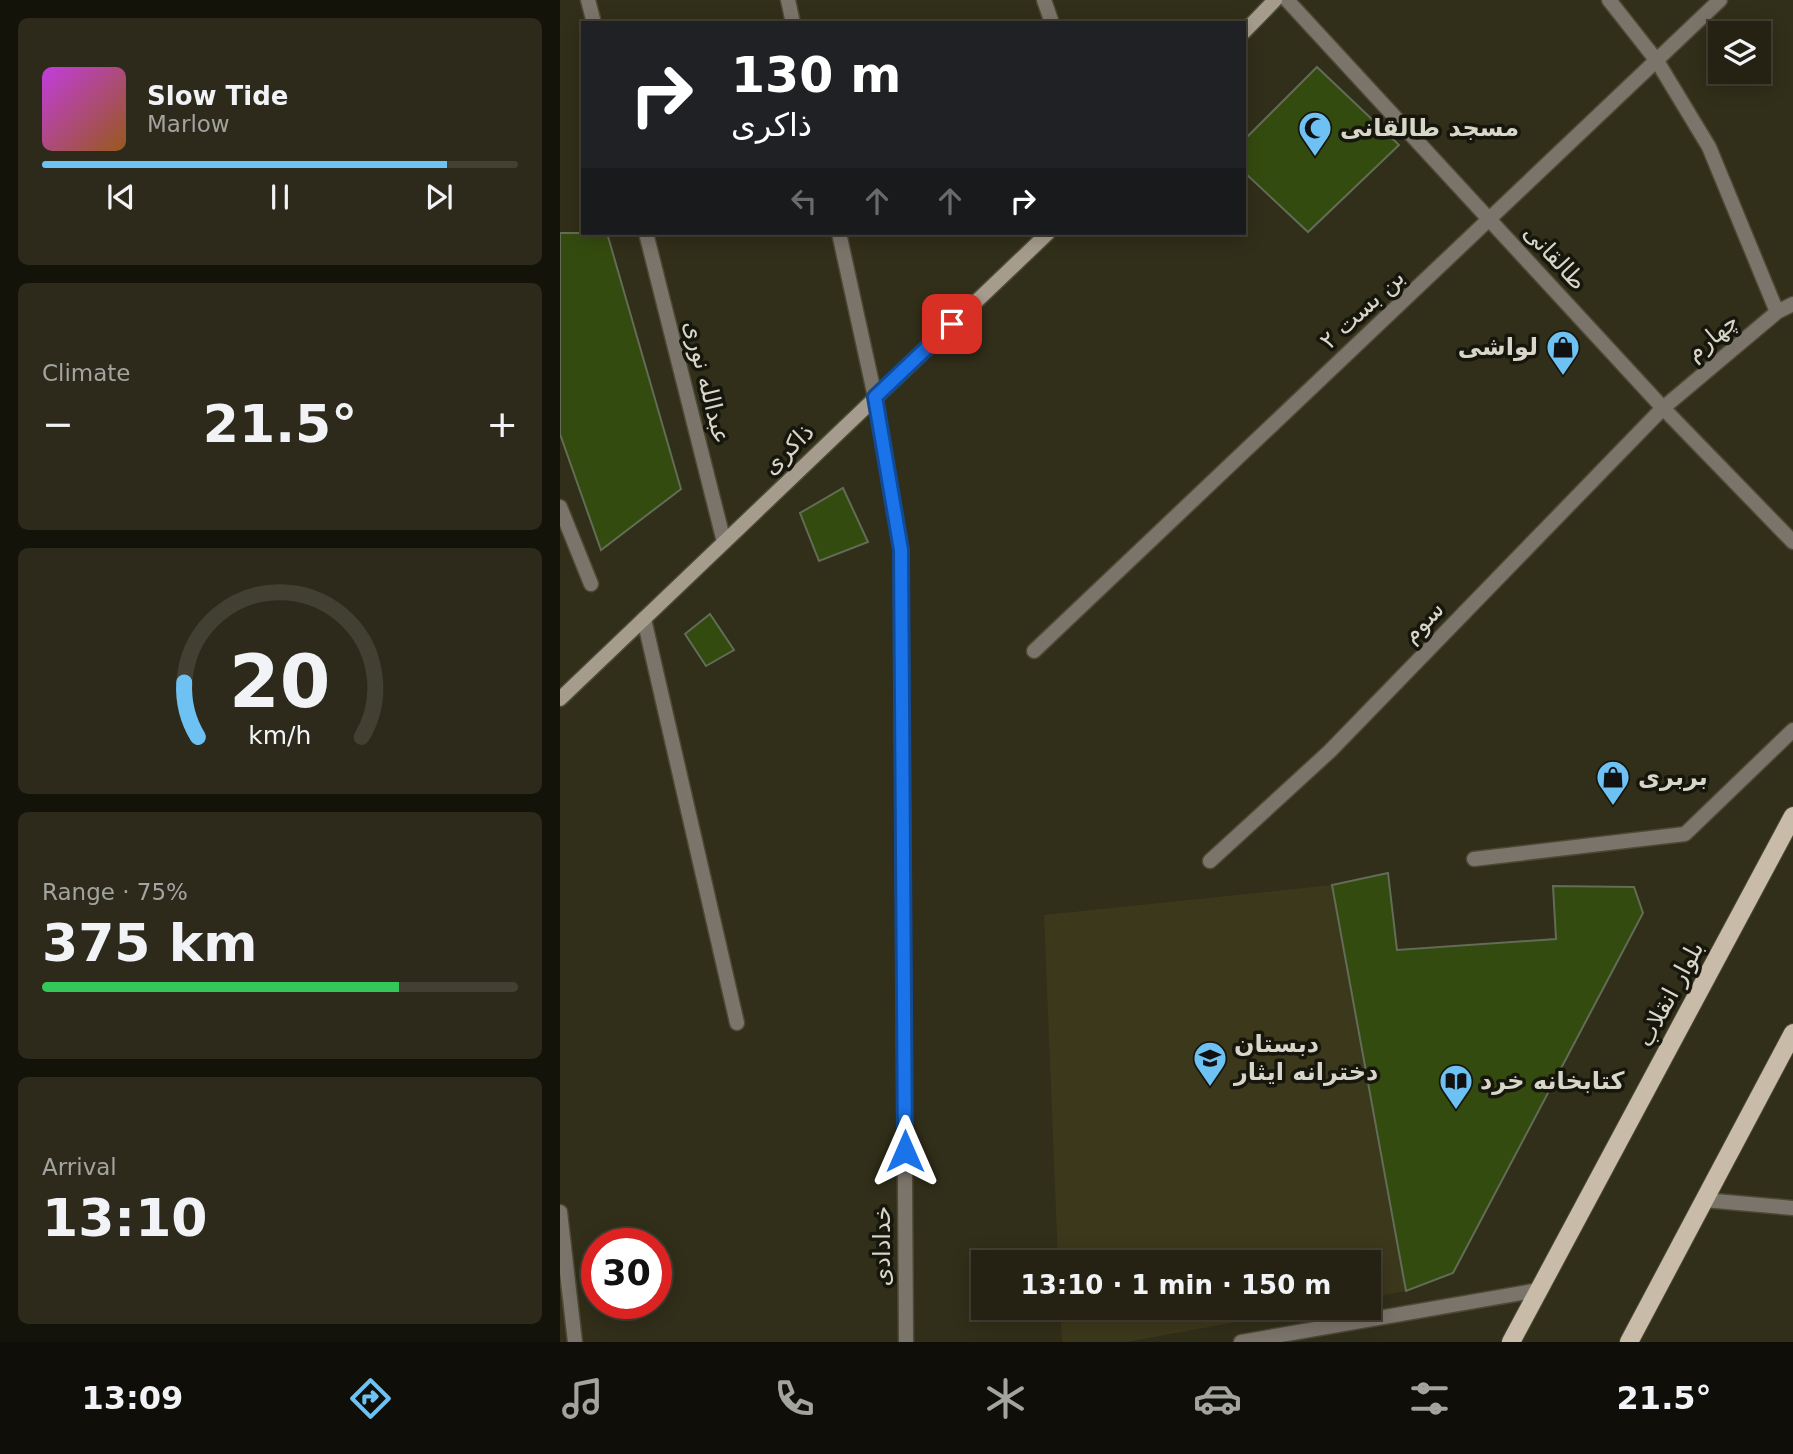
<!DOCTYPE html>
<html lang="en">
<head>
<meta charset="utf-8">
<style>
	body { margin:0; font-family:"DejaVu Sans","Noto Naskh Arabic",sans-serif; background:#2d2a1c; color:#f1f3f6; height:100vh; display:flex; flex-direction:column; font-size:26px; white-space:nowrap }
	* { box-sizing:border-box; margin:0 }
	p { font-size:23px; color:#a3a4a0 }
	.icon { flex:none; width:38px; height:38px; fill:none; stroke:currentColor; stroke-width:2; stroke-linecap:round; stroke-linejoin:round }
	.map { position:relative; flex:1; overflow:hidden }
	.side { display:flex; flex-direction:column; gap:18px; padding:18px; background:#14130a; width:560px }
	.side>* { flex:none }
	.hud { position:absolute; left:21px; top:21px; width:665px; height:214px; border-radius:0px; box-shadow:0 4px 18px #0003,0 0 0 2px #423f33; background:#202124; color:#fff; overflow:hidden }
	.fabs { position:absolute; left:1148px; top:21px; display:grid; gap:14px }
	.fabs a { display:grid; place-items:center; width:63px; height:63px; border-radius:0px; background:#252213; box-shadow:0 4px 18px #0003,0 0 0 2px #423f33; font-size:35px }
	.speed { position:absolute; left:21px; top:1228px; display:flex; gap:14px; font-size:35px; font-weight:700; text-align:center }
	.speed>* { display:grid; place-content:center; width:91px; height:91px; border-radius:50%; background:#252213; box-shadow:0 4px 18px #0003,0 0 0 2px #423f33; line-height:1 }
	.speed .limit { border:10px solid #d22; background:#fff; color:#111 }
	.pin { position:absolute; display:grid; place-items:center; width:60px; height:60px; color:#fff; margin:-30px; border-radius:14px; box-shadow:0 4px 10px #0006 }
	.me { position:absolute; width:77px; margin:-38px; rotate:0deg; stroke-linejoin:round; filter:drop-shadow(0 0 5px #0008) }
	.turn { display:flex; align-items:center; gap:24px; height:147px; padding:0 35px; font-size:32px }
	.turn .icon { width:91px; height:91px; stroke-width:2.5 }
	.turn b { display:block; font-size:49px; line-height:60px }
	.lanes { display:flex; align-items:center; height:66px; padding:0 35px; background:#0003; justify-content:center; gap:35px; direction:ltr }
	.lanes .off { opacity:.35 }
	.big { font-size:52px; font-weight:800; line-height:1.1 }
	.side .card { flex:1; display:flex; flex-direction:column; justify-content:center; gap:10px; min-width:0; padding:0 24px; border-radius:10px; background:#2d2a1c }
	.side .dial { align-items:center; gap:0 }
	.dial svg { height:182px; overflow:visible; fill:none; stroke:#423f33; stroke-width:7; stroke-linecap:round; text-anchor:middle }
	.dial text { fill:#f1f3f6; stroke:none }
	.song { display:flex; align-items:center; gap:21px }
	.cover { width:84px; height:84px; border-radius:10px; background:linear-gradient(135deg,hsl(290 70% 55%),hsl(30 70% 35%)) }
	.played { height:7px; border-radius:4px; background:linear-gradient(90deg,#6ec2f3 85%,#423f33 85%) }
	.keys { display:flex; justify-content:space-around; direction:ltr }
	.heat { display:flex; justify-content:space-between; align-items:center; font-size:38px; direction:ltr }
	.charge { height:10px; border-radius:5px; background:linear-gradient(90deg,#34c759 75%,#423f33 0) }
	.trip { position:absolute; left:411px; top:1250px; width:410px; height:70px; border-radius:0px; background:#252213; box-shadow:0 4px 18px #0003,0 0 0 2px #423f33; font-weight:800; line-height:70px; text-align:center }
	.tab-bar { display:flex; height:112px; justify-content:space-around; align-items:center; background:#0f0e08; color:#a3a4a0 }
	.tab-bar .icon { width:49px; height:49px }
	.tab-bar .active { color:#6ec2f3 }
	.tab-bar b { font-size:32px; color:#f1f3f6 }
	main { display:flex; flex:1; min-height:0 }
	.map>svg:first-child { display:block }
</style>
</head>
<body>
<main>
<section class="side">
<div class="card">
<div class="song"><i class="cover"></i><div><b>Slow Tide</b><p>Marlow</p></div></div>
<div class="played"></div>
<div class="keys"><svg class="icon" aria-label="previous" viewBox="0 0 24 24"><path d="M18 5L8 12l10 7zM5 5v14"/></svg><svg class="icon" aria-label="pause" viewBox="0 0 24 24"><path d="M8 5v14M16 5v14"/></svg><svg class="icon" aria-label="next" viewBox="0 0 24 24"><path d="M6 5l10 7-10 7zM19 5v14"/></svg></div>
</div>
<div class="card"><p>Climate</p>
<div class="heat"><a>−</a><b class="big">21.5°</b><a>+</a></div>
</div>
<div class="card dial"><svg viewBox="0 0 100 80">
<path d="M14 69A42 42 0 1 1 86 69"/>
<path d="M14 69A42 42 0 0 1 8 45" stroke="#6ec2f3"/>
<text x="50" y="56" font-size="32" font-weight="700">20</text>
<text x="50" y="72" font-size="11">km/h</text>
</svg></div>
<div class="card"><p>Range · 75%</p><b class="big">375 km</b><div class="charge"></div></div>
<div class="card"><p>Arrival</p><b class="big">13:10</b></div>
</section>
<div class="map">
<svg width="1233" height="1342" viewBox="0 0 1233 1342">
	<rect width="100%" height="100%" fill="#312e19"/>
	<!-- built -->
	<path fill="#3c381c" d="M 772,885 L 846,1291 L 809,1298 L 808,1262 L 498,1262 L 484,915 Z
		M 500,1307 L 758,1307 L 567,1342 L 502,1342 Z"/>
	<!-- building -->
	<path fill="#344b0f" stroke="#626c57" stroke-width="2" d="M 757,67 L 839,145 L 748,232 L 684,172 L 684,140 Z
		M 0,233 L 47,233 L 121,489 L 41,550 L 0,434 Z
		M 283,488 L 308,542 L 259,561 L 240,513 Z
		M 150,614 L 174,650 L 146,666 L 125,634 Z
		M 828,873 L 837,950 L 996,939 L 993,886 L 1074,887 L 1083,913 L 893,1273 L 846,1291 L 772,885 Z"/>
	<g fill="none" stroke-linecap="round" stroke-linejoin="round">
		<defs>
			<path id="lane" d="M 1049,0 L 1097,61 L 1149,147 L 1217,312
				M 84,619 L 177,1023
				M 474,651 L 1160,0
				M 914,859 L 1125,834 L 1233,730
				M 650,861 L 770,751 L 1103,408 L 1217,312 L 1233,304"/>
			<path id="street" d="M 28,0 L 34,23
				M 228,0 L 233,23
				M 484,0 L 492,23
				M 727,0 L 1103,408 L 1233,542
				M 86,233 L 164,542
				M 279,233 L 315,397 L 341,550 L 346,1342
				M 0,507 L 31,584
				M 1144,1200 L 1233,1208
				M 0,1212 L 15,1342
				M 681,1342 L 979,1290"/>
			<path id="secondary" d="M 684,32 L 715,0
				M 0,699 L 488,233"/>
			<path id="primary" d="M 951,1342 L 1233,816
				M 1069,1342 L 1233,1033"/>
		</defs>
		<!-- lane casing -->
		<use href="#lane" stroke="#4c4935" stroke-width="17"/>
		<!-- street casing -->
		<use href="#street" stroke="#4c4935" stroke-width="17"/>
		<!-- secondary casing -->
		<use href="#secondary" stroke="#4c4935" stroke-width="17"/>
		<!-- primary casing -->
		<use href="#primary" stroke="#4c4935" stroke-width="20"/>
		<!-- lane -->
		<use href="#lane" stroke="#7b746b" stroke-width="14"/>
		<!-- street -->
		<use href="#street" stroke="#7b746b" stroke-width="14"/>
		<!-- secondary -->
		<use href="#secondary" stroke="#a69c8e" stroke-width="14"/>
		<!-- primary -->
		<use href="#primary" stroke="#c8bba8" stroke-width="18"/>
	</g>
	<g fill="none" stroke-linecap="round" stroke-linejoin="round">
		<defs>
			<path id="route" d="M 345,1151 L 341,550 L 315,397 L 392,324"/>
		</defs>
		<!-- route casing -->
		<use href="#route" stroke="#114b97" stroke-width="18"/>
		<!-- route -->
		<use href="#route" stroke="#1a73e8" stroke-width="12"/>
	</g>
	<!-- icons -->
	<defs>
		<symbol id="mosque-pin" viewBox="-11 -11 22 30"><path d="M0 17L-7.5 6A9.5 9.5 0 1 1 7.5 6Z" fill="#6ec2f3" stroke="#17160d"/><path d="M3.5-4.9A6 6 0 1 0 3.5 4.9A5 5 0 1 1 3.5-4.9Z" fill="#111"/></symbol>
		<symbol id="shop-pin" viewBox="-11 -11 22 30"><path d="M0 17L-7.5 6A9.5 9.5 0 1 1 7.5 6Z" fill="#6ec2f3" stroke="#17160d"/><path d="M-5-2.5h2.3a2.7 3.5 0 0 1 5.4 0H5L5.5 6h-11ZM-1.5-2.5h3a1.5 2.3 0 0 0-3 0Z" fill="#111"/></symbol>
		<symbol id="school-pin" viewBox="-11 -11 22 30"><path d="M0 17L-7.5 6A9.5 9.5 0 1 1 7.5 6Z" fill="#6ec2f3" stroke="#17160d"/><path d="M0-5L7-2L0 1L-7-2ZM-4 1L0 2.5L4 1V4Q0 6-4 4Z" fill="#111"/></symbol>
		<symbol id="library-pin" viewBox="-11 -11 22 30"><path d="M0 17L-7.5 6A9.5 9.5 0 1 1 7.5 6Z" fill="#6ec2f3" stroke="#17160d"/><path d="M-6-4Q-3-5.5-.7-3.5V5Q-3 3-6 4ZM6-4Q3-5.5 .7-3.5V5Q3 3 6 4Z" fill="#111"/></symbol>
	</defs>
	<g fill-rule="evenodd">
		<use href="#mosque-pin" x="736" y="109" width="38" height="52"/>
		<use href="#shop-pin" x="984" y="328" width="38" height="52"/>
		<use href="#shop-pin" x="1034" y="758" width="38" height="52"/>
		<use href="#school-pin" x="631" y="1039" width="38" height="52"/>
		<use href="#library-pin" x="877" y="1062" width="38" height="52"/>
	</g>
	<g text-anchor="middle" stroke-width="7" stroke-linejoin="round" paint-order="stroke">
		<!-- poi labels -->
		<g font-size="24" font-weight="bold" fill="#d7d6c9" stroke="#17160d" text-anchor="start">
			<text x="780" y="136">مسجد طالقانی</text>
			<text x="978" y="355" text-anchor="end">لواشی</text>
			<text x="1078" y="785">بربری</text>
			<text x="674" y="1052">دبستان<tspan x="674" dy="28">دخترانه ایثار</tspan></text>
			<text x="920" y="1089">کتابخانه خرد</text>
		</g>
		<!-- street labels -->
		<g font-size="24" fill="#d7d6c9" stroke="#17160d">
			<text transform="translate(995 257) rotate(47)" y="8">طالقانی</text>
			<text transform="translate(802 309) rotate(-43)" y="8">بن بست ۲</text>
			<text transform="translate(1152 337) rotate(-40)" y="8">چهارم</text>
			<text transform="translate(147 382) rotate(76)" y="8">عبدالله نوری</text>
			<text transform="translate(228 449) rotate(-44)" y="8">ذاکری</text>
			<text transform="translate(863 622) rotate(-46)" y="8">سوم</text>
			<text transform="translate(1110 994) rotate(-62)" y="8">بلوار انقلاب</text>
			<text transform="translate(322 1246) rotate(-90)" y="8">خدادادی</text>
		</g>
	</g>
</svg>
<div class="fabs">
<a><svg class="icon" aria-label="layers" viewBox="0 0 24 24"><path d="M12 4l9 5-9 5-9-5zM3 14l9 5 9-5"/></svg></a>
</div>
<div class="speed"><div class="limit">30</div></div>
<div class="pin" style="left:392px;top:324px;background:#d93025"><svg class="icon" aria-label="arrive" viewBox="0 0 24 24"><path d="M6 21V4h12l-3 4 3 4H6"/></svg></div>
<svg class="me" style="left:345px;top:1151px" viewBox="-20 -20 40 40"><path d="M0-17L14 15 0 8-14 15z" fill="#1a73e8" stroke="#fff" stroke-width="4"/></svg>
<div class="trip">13:10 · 1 min · 150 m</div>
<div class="hud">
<div class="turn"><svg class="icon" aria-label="right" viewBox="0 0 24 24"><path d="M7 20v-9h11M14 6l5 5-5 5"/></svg><div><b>130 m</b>ذاکری</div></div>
<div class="lanes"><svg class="icon off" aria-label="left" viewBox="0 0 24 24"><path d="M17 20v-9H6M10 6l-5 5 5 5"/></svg><svg class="icon off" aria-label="ahead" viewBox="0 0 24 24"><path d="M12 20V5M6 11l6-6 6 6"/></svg><svg class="icon off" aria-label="ahead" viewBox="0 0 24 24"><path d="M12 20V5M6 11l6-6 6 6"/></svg><svg class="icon" aria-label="right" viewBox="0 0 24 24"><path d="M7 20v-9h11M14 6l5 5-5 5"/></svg></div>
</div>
</div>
</main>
<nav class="tab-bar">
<b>13:09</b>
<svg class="icon active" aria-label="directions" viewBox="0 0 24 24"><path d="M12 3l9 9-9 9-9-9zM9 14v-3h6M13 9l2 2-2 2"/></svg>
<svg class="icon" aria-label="music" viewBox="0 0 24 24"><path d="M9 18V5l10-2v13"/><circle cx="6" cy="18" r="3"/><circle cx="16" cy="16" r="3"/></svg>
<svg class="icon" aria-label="phone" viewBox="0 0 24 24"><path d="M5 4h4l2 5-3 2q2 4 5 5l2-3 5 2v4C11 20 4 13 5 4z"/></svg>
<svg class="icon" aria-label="climate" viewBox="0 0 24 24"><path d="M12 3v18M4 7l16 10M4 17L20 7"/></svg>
<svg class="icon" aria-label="car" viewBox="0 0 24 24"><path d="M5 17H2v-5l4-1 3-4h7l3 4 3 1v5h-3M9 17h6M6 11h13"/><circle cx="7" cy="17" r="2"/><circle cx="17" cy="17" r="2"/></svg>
<svg class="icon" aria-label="filters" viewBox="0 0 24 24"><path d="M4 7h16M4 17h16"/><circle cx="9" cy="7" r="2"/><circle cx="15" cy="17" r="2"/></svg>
<b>21.5°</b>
</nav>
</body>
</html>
